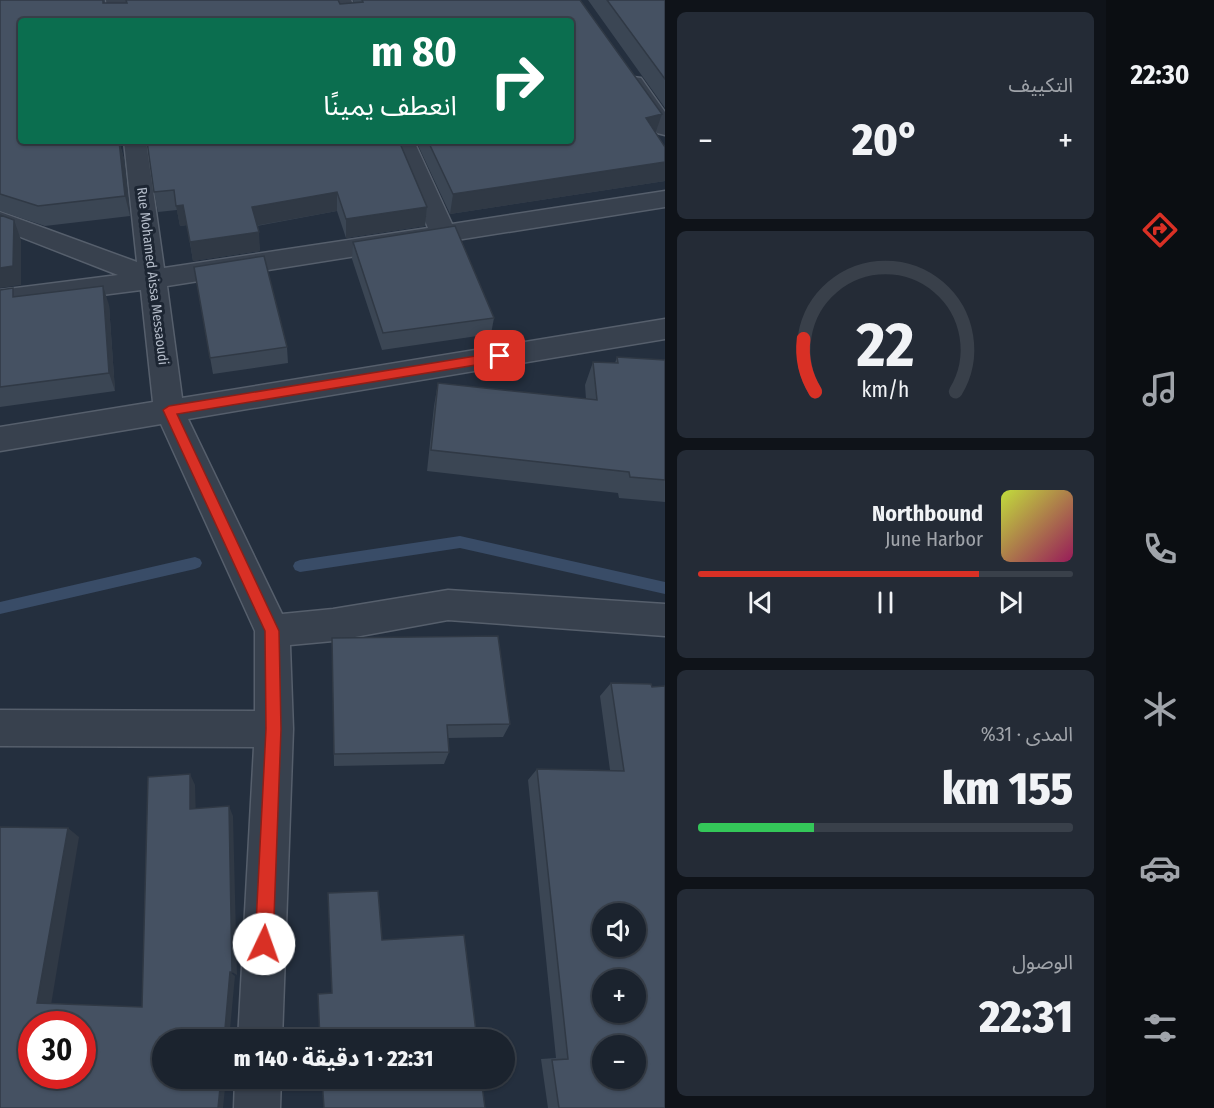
<!DOCTYPE html>
<html lang="ar">
<head>
<meta charset="utf-8">
<style>
	body { margin:0; font-family:"Fira Sans Condensed","Noto Sans Arabic",sans-serif; background:#242b36; color:#f1f3f6; direction:rtl; height:100vh; display:flex; flex-direction:column; font-size:22px; white-space:nowrap }
	* { box-sizing:border-box; margin:0 }
	p { font-size:20px; color:#a0a4aa }
	.icon { flex:none; width:33px; height:33px; fill:none; stroke:currentColor; stroke-width:2; stroke-linecap:round; stroke-linejoin:round }
	.map { position:relative; flex:1; overflow:hidden; direction:ltr }
	.details { display:flex; flex-direction:column; gap:12px; padding:12px; background:#0f1319; width:441px }
	.details>* { flex:none }
	.hud { position:absolute; left:18px; top:18px; width:556px; height:126px; border-radius:6px; box-shadow:0 2px 4px #0004,0 0 0 2px #39404a; direction:rtl; background:#0b6e4f; color:#fff; overflow:hidden }
	.buttons { position:absolute; left:592px; top:903px; display:grid; gap:12px }
	.buttons a { display:grid; place-items:center; width:54px; height:54px; border-radius:50%; background:#1b232e; box-shadow:0 2px 4px #0004,0 0 0 2px #39404a; font-size:30px }
	.speed { position:absolute; left:18px; top:1011px; display:flex; gap:12px; font-size:30px; font-weight:700; text-align:center }
	.speed>* { display:grid; place-content:center; width:78px; height:78px; border-radius:50%; background:#1b232e; box-shadow:0 2px 4px #0004,0 0 0 2px #39404a; line-height:1 }
	.speed .limit { border:9px solid #d22; background:#fff; color:#111 }
	.pin { position:absolute; display:grid; place-items:center; width:51px; height:51px; color:#fff; margin:-26px; border-radius:12px; box-shadow:0 3px 9px #0006 }
	.me { position:absolute; width:66px; margin:-33px; rotate:3deg; stroke-linejoin:round; filter:drop-shadow(0 0 4px #0008) }
	.turn { display:flex; align-items:center; gap:21px; height:126px; padding:0 18px; font-size:27px }
	.turn .icon { width:78px; height:78px; stroke-width:2.5 }
	.turn b { display:block; font-size:42px; line-height:51px }
	.big { font-size:45px; font-weight:800; line-height:1.1 }
	.details .tile { flex:1; display:flex; flex-direction:column; justify-content:center; gap:9px; min-width:0; padding:0 21px; border-radius:9px; background:#242b36 }
	.details .dial { align-items:center; gap:0 }
	.dial svg { height:156px; overflow:visible; fill:none; stroke:#39404a; stroke-width:7; stroke-linecap:round; text-anchor:middle }
	.dial text { fill:#f1f3f6; stroke:none }
	.song { display:flex; align-items:center; gap:18px }
	.cover { width:72px; height:72px; border-radius:9px; background:linear-gradient(135deg,hsl(70 70% 55%),hsl(330 70% 35%)) }
	.played { height:6px; border-radius:3px; background:linear-gradient(90deg,#d93025 75%,#39404a 75%) }
	.keys { display:flex; justify-content:space-around; direction:ltr }
	.heat { display:flex; justify-content:space-between; align-items:center; font-size:33px; direction:ltr }
	.charge { height:9px; border-radius:4px; background:linear-gradient(90deg,#34c759 31%,#39404a 0) }
	.trip { position:absolute; left:152px; top:1029px; width:363px; height:60px; border-radius:30px; background:#1b232e; box-shadow:0 2px 4px #0004,0 0 0 2px #39404a; font-weight:800; line-height:60px; text-align:center; direction:rtl }
	main { display:flex; flex:1; min-height:0 }
	.tab-bar { display:flex; flex-direction:column; width:108px; justify-content:space-around; align-items:center; background:#0b0e12; color:#a0a4aa }
	.tab-bar .icon { width:42px; height:42px }
	.tab-bar .on { color:#d93025 }
	.tab-bar b { font-size:27px; color:#f1f3f6 }
	.map>svg:first-child { display:block }
</style>
</head>
<body>
<main>
<nav class="tab-bar">
<b>22:30</b>
<svg class="icon on" aria-label="directions" viewBox="0 0 24 24"><path d="M12 3l9 9-9 9-9-9zM9 14v-3h6M13 9l2 2-2 2"/></svg>
<svg class="icon" aria-label="music" viewBox="0 0 24 24"><path d="M9 18V5l10-2v13"/><circle cx="6" cy="18" r="3"/><circle cx="16" cy="16" r="3"/></svg>
<svg class="icon" aria-label="phone" viewBox="0 0 24 24"><path d="M5 4h4l2 5-3 2q2 4 5 5l2-3 5 2v4C11 20 4 13 5 4z"/></svg>
<svg class="icon" aria-label="climate" viewBox="0 0 24 24"><path d="M12 3v18M4 7l16 10M4 17L20 7"/></svg>
<svg class="icon" aria-label="car" viewBox="0 0 24 24"><path d="M5 17H2v-5l4-1 3-4h7l3 4 3 1v5h-3M9 17h6M6 11h13"/><circle cx="7" cy="17" r="2"/><circle cx="17" cy="17" r="2"/></svg>
<svg class="icon" aria-label="filters" viewBox="0 0 24 24"><path d="M4 7h16M4 17h16"/><circle cx="9" cy="7" r="2"/><circle cx="15" cy="17" r="2"/></svg>
</nav>
<section class="details">
<div class="tile"><p>التكييف</p>
<div class="heat"><a>−</a><b class="big">20°</b><a>+</a></div>
</div>
<div class="tile dial"><svg viewBox="0 0 100 80">
<path d="M14 69A42 42 0 1 1 86 69"/>
<path d="M14 69A42 42 0 0 1 8 42" stroke="#d93025"/>
<text x="50" y="56" font-size="32" font-weight="700">22</text>
<text x="50" y="72" font-size="11">km/h</text>
</svg></div>
<div class="tile">
<div class="song"><i class="cover"></i><div><b>Northbound</b><p>June Harbor</p></div></div>
<div class="played"></div>
<div class="keys"><svg class="icon" aria-label="previous" viewBox="0 0 24 24"><path d="M18 5L8 12l10 7zM5 5v14"/></svg><svg class="icon" aria-label="pause" viewBox="0 0 24 24"><path d="M8 5v14M16 5v14"/></svg><svg class="icon" aria-label="next" viewBox="0 0 24 24"><path d="M6 5l10 7-10 7zM19 5v14"/></svg></div>
</div>
<div class="tile"><p>المدى · 31%</p><b class="big">155 km</b><div class="charge"></div></div>
<div class="tile"><p>الوصول</p><b class="big">22:31</b></div>
</section>
<div class="map">
<svg width="665" height="1108" viewBox="0 0 665 1108">
	<rect width="100%" height="100%" fill="#242f3e"/>
	<g fill="none" stroke-linecap="round" stroke-linejoin="round">
		<!-- stream -->
		<path fill="#394c67" fill-rule="evenodd" d="M 460,536 L 665,582 L 665,594 L 460,548 L 300,572 L 295,570 L 293,566 L 295,562 L 300,560 Z
			M 195,557 L 200,559 L 202,563 L 200,567 L 195,569 L 0,614 L 0,602 Z"/>
		<defs>
			<path id="minor" d="M 106,0 L 126,0 L 129,21 L 109,21 Z
				M 331,0 L 351,0 L 360,21 L 340,21 Z
				M 633,77 L 641,78 L 665,112 L 665,135 L 657,133 L 622,83 L 625,78 Z
				M 124,141 L 146,141 L 164,268 L 428,228 L 392,141 L 414,141 L 452,224 L 665,191 L 665,207 L 167,286 L 182,398 L 665,319 L 665,339 L 188,419 L 282,614 L 333,609 L 448,590 L 665,604 L 665,636 L 448,620 L 333,641 L 290,645 L 293,729 L 282,1040 L 238,1040 L 254,747 L 0,746 L 0,710 L 255,711 L 255,631 L 161,424 L 0,451 L 0,427 L 153,402 L 141,290 L 0,308 L 0,290 L 118,275 L 0,229 L 0,212 L 137,262 Z
				M 235,1078 L 281,1078 L 280,1108 L 234,1108 Z"/>
		</defs>
		<!-- minor casing -->
		<use href="#minor" stroke="#565f6c" stroke-width="3"/>
		<!-- minor -->
		<use href="#minor" fill="#38414e" fill-rule="evenodd"/>
	</g>
	<!-- wall -->
	<path fill="#3b4654" d="M 0,0 L 104,0 L 105,3 L 127,3 L 126,0 L 338,0 L 340,4 L 354,3 L 353,0 L 580,0 L 662,114 L 655,132 L 665,147 L 665,181 L 450,214 L 416,141 L 572,141 L 572,21 L 21,21 L 21,141 L 119,141 L 124,159 L 130,216 L 45,226 L 0,211 Z
		M 588,0 L 665,0 L 665,108 Z
		M 147,141 L 427,207 L 425,226 L 346,238 L 337,211 L 257,226 L 260,251 L 193,261 L 187,225 L 180,226 L 177,210 L 158,212 L 154,192 Z
		M 353,242 L 494,318 L 491,334 L 382,350 L 352,259 Z
		M 194,267 L 287,347 L 288,363 L 213,374 Z
		M 0,290 L 17,297 L 109,305 L 115,391 L 0,407 Z
		M 617,357 L 665,360 L 665,502 L 619,498 L 618,493 L 427,471 L 434,406 L 438,383 L 586,399 L 585,385 L 593,362 L 615,363 Z
		M 332,638 L 510,724 L 503,737 L 448,738 L 449,752 L 444,764 L 334,766 Z
		M 611,683 L 651,684 L 665,1108 L 548,1108 L 541,1059 L 556,1058 L 528,780 L 537,769 L 610,770 L 600,696 Z"/>
	<!-- shaded-wall -->
	<path fill="#303945" d="M 662,114 L 655,134 L 646,118 Z
		M 119,141 L 124,159 L 130,216 L 125,196 Z
		M 665,162 L 665,181 L 450,214 L 453,194 Z
		M 337,192 L 337,211 L 254,226 L 252,207 Z
		M 183,205 L 187,225 L 180,226 L 176,206 Z
		M 427,207 L 425,226 L 346,238 L 346,219 Z
		M 14,220 L 21,240 L 21,285 L 0,288 L 0,268 Z
		M 259,232 L 260,251 L 193,261 L 190,242 Z
		M 103,286 L 109,305 L 115,391 L 109,373 Z
		M 190,774 L 195,785 L 196,819 L 190,809 Z
		M 229,806 L 233,816 L 237,975 L 232,972 Z
		M 68,828 L 79,837 L 51,1005 L 37,1003 Z
		M 230,972 L 235,976 L 229,1040 L 224,1040 Z
		M 221,1078 L 226,1078 L 223,1108 L 218,1108 Z"/>
	<!-- building -->
	<path fill="#455162" stroke="#303945" stroke-width="1.5" fill-rule="evenodd" d="M 0,0 L 103,0 L 103,3 L 127,3 L 126,0 L 338,0 L 340,4 L 363,2 L 362,0 L 580,0 L 662,114 L 646,118 L 665,147 L 665,162 L 453,194 L 428,141 L 572,141 L 572,21 L 21,21 L 21,141 L 119,141 L 125,196 L 38,206 L 0,194 Z
		M 607,0 L 665,0 L 665,79 Z
		M 147,141 L 399,141 L 427,207 L 346,219 L 337,192 L 252,207 L 259,232 L 190,242 L 183,205 L 176,206 L 174,190 L 154,192 Z
		M 0,215 L 14,220 L 13,266 L 0,268 Z
		M 455,226 L 494,318 L 383,333 L 353,242 Z
		M 264,256 L 287,347 L 210,358 L 194,267 Z
		M 103,286 L 109,373 L 0,387 L 0,290 L 13,288 L 13,297 Z
		M 617,357 L 665,360 L 665,480 L 630,477 L 629,472 L 431,450 L 438,383 L 597,400 L 593,362 L 618,363 Z
		M 498,636 L 510,724 L 447,725 L 449,752 L 334,754 L 332,638 Z
		M 611,683 L 651,684 L 652,687 L 665,686 L 665,1108 L 559,1108 L 552,1060 L 568,1059 L 537,769 L 624,771 ZM 603,914 L 636,914 L 636,946 L 603,946 ZM 603,980 L 636,980 L 636,1012 L 603,1012 ZM 603,1046 L 636,1046 L 636,1078 L 603,1078 Z
		M 190,774 L 190,809 L 229,806 L 232,972 L 230,972 L 224,1040 L 162,1040 L 162,1078 L 221,1078 L 218,1108 L 0,1108 L 0,827 L 68,828 L 37,1003 L 142,1007 L 148,777 ZM 32,1024 L 82,1024 L 82,1076 L 32,1076 Z
		M 378,891 L 382,940 L 464,935 L 477,1040 L 320,1040 L 318,994 L 332,993 L 328,893 Z
		M 322,1078 L 481,1078 L 485,1108 L 324,1108 Z"/>
	<!-- route -->
	<path fill="#d93025" stroke="#8d1f18" stroke-width="1.5" d="M 500,352 L 506,356 L 500,361 L 177,414 L 279,631 L 281,729 L 273,944 L 270,950 L 264,953 L 258,950 L 255,944 L 266,729 L 265,631 L 163,410 L 169,406 Z"/>
	<g text-anchor="middle" stroke-width="6" stroke-linejoin="round" paint-order="stroke">
		<!-- far-street labels -->
		<g font-size="14" fill="#b4bcc9" stroke="#1d2633">
			<text transform="translate(153 276) rotate(83)" y="5">Rue Mohamed Aissa Messaoudi</text>
		</g>
	</g>
</svg>
<div class="buttons">
<a><svg class="icon" aria-label="sound" viewBox="0 0 24 24"><path d="M4 9h4l5-4v14l-5-4H4zM17 9q2 3 0 6"/></svg></a>
<a>+</a>
<a>−</a>
</div>
<div class="speed"><div class="limit">30</div></div>
<div class="pin" style="left:500px;top:356px;background:#d93025"><svg class="icon" aria-label="arrive" viewBox="0 0 24 24"><path d="M6 21V4h12l-3 4 3 4H6"/></svg></div>
<svg class="me" style="left:264px;top:944px" viewBox="-20 -20 40 40"><circle r="19" fill="#fff"/><path d="M0-13L10 11 0 6-10 11z" fill="#d93025"/></svg>
<div class="trip">22:31 · 1 دقيقة · 140 m</div>
<div class="hud">
<div class="turn"><svg class="icon" aria-label="right" viewBox="0 0 24 24"><path d="M7 20v-9h11M14 6l5 5-5 5"/></svg><div><b>80 m</b>انعطف يمينًا</div></div>
</div>
</div>
</main>
</body>
</html>
